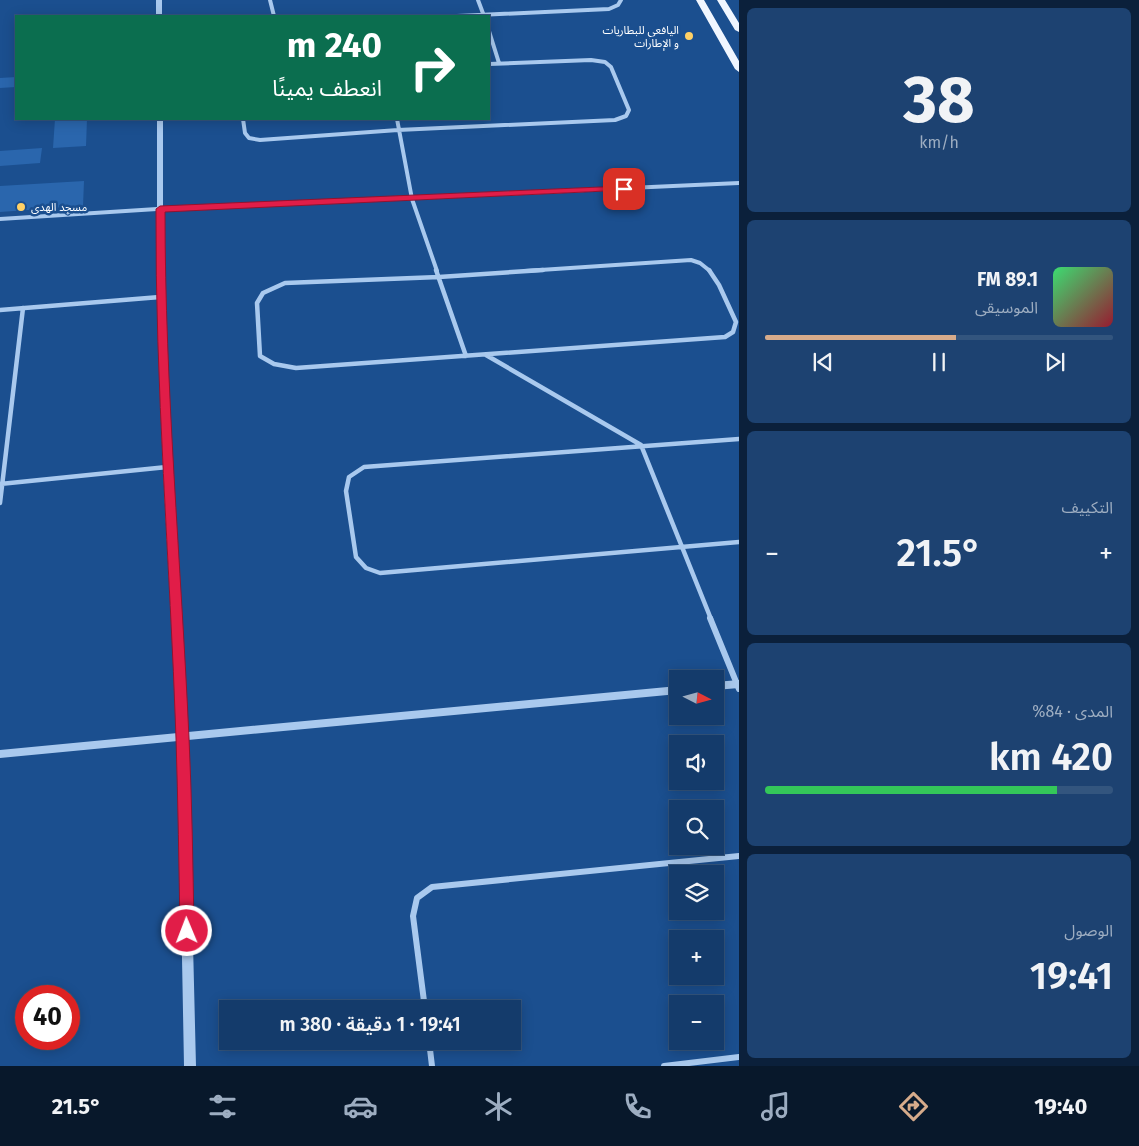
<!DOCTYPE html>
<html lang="ar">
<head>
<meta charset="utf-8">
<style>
	body { margin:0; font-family:"Fira Sans","Noto Sans Arabic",sans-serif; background:#1d4271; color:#f1f3f6; direction:rtl; height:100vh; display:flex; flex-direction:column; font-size:19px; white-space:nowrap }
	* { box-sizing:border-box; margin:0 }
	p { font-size:16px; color:#9dadc1 }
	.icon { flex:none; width:28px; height:28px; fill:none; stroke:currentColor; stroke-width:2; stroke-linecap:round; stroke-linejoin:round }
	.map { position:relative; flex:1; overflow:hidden; direction:ltr }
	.details { display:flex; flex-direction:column; gap:8px; padding:8px; background:#0b203b; width:400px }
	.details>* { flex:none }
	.hud { position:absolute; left:15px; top:15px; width:475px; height:105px; border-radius:0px; box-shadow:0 2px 12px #0003,0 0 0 1px #33557e; direction:rtl; background:#0b6e4f; color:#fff; overflow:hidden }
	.needle { width:32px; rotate:96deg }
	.controls { position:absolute; left:669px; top:670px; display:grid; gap:10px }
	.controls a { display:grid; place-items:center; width:55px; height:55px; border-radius:0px; background:#143b6b; box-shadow:0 2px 12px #0003,0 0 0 1px #33557e; font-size:25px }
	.speed { position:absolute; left:15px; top:985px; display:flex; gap:10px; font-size:25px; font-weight:700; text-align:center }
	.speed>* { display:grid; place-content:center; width:65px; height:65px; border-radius:50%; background:#143b6b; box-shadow:0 2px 12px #0003,0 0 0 1px #33557e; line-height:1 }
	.speed .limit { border:8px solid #d22; background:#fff; color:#111 }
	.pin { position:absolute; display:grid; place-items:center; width:42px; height:42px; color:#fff; margin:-21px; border-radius:10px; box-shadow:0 2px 8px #0006 }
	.me { position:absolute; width:55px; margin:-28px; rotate:359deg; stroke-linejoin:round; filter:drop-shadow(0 0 4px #0008) }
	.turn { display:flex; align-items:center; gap:18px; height:105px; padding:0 25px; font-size:22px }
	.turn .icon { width:65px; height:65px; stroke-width:2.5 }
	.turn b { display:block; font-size:35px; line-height:42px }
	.big { font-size:38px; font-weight:600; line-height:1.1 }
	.details .widget { flex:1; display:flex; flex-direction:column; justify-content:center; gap:8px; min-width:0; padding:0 18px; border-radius:8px; background:#1d4271 }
	.details .dial { align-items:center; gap:0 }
	.dial b { font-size:65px; line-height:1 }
	.song { display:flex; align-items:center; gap:15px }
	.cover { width:60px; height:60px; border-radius:8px; background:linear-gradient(135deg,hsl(140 70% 55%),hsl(350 70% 35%)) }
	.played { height:5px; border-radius:2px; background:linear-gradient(90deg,#d6ab8b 55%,#33557e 55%) }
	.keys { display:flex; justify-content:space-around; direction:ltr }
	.heat { display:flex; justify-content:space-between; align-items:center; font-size:28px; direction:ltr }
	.charge { height:8px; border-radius:4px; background:linear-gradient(90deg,#34c759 84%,#33557e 0) }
	.trip { position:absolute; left:219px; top:1000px; width:302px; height:50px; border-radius:0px; background:#143b6b; box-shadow:0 2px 12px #0003,0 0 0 1px #33557e; font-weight:600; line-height:50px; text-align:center; direction:rtl }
	.menu { display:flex; height:80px; justify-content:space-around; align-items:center; background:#08182b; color:#9dadc1 }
	.menu .icon { width:35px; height:35px }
	.menu .current { color:#d6ab8b }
	.menu b { font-size:22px; color:#f1f3f6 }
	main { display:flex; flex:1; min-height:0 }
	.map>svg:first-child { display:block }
</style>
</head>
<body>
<main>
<section class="details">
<div class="widget dial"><b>38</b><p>km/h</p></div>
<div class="widget">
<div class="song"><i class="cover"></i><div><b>89.1 FM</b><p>الموسيقى</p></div></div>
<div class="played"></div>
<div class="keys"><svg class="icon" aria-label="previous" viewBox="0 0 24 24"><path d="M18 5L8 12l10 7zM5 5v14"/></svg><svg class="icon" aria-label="pause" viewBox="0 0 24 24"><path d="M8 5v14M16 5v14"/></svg><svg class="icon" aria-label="next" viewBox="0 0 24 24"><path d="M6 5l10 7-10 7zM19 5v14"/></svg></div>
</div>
<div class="widget"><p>التكييف</p>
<div class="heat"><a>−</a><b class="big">21.5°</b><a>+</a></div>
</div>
<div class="widget"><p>المدى · 84%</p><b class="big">420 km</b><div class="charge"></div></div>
<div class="widget"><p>الوصول</p><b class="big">19:41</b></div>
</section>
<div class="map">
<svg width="739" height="1066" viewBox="0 0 739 1066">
	<rect width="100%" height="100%" fill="#1b4f8f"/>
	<!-- building -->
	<path fill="#2a66ad" d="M 16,77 L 16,87 L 0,88 L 0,78 Z
		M 55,119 L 87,119 L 86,146 L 53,148 Z
		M 42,148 L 40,163 L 0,166 L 0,151 Z
		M 84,181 L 83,206 L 0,212 L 0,186 Z"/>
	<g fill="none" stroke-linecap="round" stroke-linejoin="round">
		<!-- minor-far2 -->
		<path stroke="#a9c9ee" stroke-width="4" d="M 270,0 L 274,16
			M 478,0 L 484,16
			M 457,16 L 609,9 L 618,5 L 621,0
			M 489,31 L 499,63
			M 243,119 L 245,133 L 249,138 L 260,140 L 398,130 L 615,120 L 626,116 L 629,110 L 611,67 L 605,62 L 591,60 L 489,64
			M 397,119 L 412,199 L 437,271
			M 525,271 L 691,260 L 700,263 L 710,271"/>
		<!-- minor-far1 -->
		<path stroke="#a9c9ee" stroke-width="4.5" d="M 436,270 L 466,356
			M 543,270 L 439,277 L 285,283 L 263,293 L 257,303 L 260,356 L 274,364 L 296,368 L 725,337 L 733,332 L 736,322 L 719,285 L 709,270
			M 0,310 L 160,297
			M 486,355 L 641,445 L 711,619
			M 739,439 L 364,467 L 349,477 L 346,491 L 356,557 L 366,568 L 380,573 L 739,542
			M 0,484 L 167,467
			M 0,503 L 23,308"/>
		<!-- minor -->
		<path stroke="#a9c9ee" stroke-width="6" d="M 710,618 L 739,689
			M 425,1009 L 413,916 L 417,898 L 432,887 L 739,856
			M 429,1041 L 432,1066
			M 664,1066 L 739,1057"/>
		<!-- tertiary -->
		<path fill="#a9c9ee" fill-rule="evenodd" d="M 156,0 L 162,0 L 162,16 L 156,16 Z
			M 157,119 L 163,119 L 163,207 L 739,181 L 739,185 L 163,211 C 164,385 177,559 188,732 L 678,686 L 678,694 L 188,740 L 196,1066 L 184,1066 L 178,741 L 0,758 L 0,750 L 178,733 C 168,559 156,385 157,211 L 0,221 L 0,217 L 157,207 Z
			M 739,680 L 739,688 L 715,690 L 715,682 Z"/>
		<!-- primary -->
		<path fill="#f0f6ff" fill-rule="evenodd" d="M 696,0 L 704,0 L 739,61 L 739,72 L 735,69 Z
			M 717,0 L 725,0 L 739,23 L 739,32 L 735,30 Z"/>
	</g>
	<!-- route -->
	<path fill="#e11d48" stroke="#92132f" d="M 624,186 L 627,187 L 627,190 L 165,212 C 165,387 181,562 189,738 C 192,802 193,866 194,931 L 192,935 L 187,937 L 182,935 L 180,931 C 179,867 178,802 176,738 C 170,561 155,386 156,209 L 160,206 Z"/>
	<!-- markers -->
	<g fill="#ffd166" stroke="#1b4f8f" stroke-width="2">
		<circle cx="689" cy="36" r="5"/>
		<circle cx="21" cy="207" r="5"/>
	</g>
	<g text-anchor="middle" stroke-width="5" stroke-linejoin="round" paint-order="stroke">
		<!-- far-poi labels -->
		<g font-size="11" fill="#fff" stroke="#1b4f8f" text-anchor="end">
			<text x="679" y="34">اليافعي للبطاريات<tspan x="679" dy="13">و الإطارات</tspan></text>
			<text x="31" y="211" text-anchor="start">مسجد الهدى</text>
		</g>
	</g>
</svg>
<div class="controls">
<a><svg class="needle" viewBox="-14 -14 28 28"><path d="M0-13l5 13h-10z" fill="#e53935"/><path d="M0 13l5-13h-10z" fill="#9dadc1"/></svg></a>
<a><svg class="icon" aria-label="sound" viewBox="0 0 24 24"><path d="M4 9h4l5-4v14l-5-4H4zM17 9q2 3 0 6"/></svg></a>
<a><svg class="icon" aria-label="search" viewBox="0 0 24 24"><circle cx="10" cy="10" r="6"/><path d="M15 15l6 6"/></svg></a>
<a><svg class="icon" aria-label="layers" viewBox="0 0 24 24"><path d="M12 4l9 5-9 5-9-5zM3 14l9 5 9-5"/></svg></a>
<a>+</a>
<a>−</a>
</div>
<div class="speed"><div class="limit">40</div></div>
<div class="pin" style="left:624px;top:189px;background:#d93025"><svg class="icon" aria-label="arrive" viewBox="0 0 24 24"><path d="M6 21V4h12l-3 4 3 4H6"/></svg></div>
<svg class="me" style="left:187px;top:931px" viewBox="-20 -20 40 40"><circle r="17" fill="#e11d48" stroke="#fff" stroke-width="3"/><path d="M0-11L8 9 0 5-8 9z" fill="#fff"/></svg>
<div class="trip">19:41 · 1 دقيقة · 380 m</div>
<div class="hud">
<div class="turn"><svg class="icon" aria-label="right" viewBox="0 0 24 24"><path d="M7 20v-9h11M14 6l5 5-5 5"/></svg><div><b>240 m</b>انعطف يمينًا</div></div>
</div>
</div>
</main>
<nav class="menu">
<b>19:40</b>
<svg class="icon current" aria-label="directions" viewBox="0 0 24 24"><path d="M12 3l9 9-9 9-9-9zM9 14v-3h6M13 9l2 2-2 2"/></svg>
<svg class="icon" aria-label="music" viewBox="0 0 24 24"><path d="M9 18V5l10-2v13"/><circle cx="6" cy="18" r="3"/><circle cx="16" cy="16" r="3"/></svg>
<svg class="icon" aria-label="phone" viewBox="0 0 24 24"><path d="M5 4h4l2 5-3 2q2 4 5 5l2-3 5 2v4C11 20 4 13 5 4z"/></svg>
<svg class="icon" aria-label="climate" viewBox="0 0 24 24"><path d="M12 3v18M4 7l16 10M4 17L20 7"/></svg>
<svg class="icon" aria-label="car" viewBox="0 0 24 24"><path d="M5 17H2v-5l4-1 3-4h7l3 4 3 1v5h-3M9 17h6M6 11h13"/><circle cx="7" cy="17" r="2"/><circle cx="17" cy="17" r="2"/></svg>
<svg class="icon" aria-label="filters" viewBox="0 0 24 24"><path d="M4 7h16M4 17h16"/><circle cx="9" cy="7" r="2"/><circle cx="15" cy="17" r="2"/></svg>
<b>21.5°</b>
</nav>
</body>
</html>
